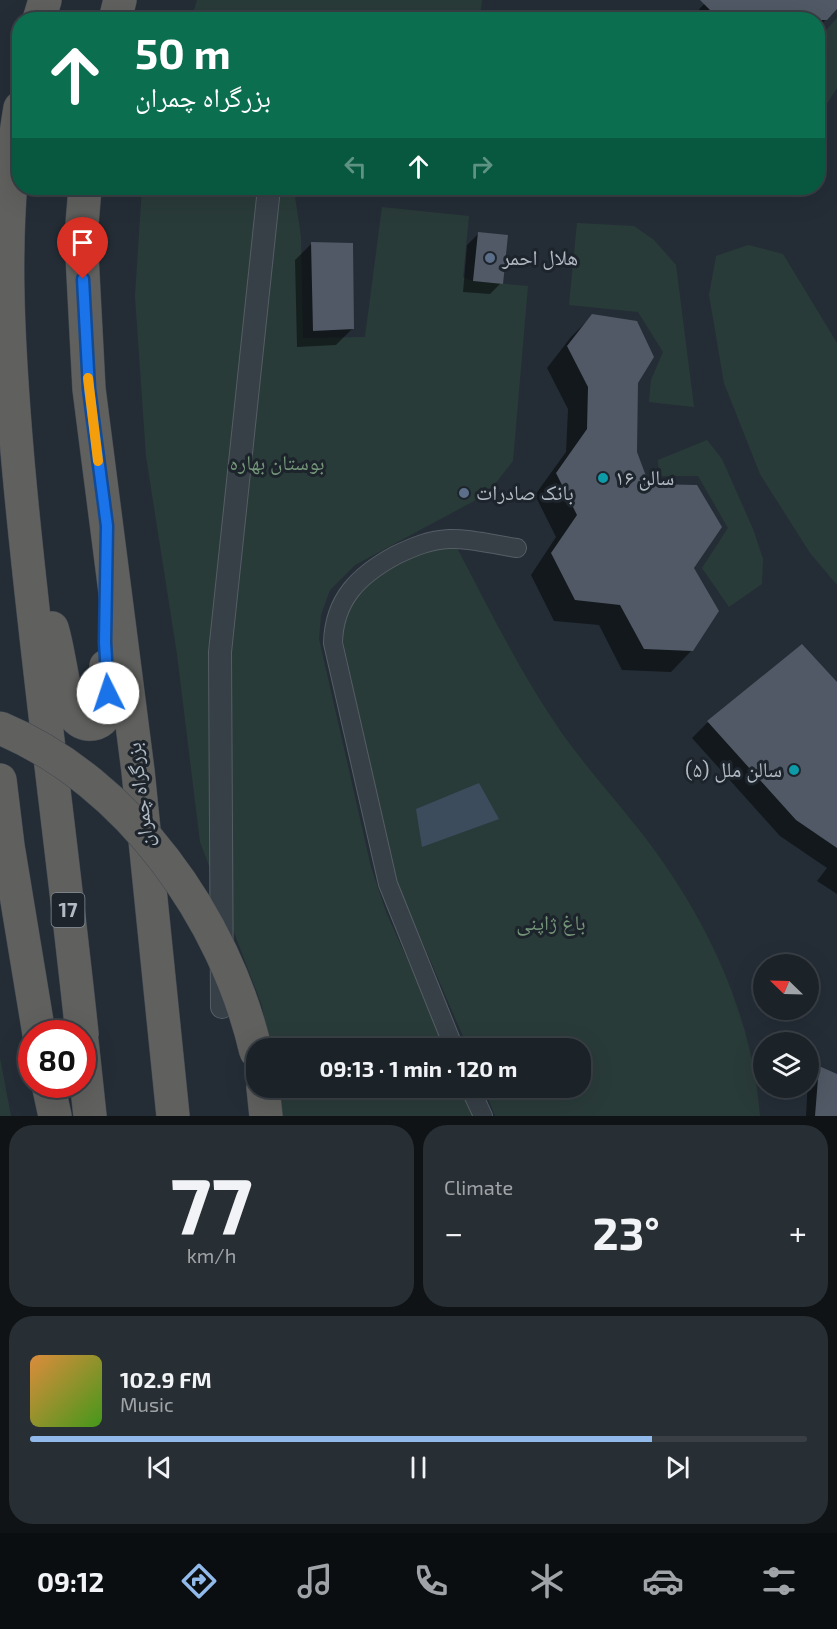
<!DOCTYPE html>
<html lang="en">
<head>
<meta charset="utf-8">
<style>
	body { margin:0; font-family:"Exo 2","Noto Naskh Arabic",sans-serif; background:#282f34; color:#f1f3f6; height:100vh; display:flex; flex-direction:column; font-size:22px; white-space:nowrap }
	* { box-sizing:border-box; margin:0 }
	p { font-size:20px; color:#a0a4a8 }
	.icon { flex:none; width:33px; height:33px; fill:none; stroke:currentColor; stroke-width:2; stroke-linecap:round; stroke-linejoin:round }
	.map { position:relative; height:1116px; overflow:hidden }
	.sheet { display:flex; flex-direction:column; gap:9px; padding:9px; background:#0f1316; flex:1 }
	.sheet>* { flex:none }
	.banner { position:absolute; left:12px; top:12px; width:813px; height:183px; border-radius:24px; box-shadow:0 6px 24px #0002,0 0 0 2px #393f45; background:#0b6e4f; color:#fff; overflow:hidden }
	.needle { width:39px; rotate:293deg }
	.controls { position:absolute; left:753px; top:954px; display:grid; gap:12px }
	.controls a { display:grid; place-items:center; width:66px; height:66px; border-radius:50%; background:#1b2228; box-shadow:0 6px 24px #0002,0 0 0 2px #393f45; font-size:30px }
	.speed { position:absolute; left:18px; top:1020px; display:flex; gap:12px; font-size:30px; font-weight:700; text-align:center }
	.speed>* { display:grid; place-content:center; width:78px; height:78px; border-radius:50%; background:#1b2228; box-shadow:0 6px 24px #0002,0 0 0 2px #393f45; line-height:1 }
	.speed .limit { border:9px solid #d22; background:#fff; color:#111 }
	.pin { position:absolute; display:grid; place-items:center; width:51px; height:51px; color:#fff; margin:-62px -26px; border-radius:50% 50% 50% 0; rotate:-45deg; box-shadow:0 0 6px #0007 }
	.pin .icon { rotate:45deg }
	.me { position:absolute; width:66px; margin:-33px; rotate:356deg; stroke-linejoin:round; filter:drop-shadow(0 0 4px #0008) }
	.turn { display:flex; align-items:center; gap:21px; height:126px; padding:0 24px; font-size:27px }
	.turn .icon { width:78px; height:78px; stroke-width:2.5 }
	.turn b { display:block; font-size:42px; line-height:51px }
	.lanes { display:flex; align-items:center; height:57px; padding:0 24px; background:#0003; justify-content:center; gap:30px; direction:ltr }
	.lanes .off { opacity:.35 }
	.big { font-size:45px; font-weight:700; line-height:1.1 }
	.sheet .card { flex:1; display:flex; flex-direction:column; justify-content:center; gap:9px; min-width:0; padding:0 21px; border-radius:24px; background:#282f34 }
	.sheet .dial { align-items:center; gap:0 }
	.dial b { font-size:78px; line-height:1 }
	.song { display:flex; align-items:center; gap:18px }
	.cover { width:72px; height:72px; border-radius:9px; background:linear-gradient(135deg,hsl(30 70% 55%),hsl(100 70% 35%)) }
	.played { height:6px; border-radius:3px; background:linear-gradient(90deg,#91b9e9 80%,#393f45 80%) }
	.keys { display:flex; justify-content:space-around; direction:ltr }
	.heat { display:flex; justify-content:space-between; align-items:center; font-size:33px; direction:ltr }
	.sheet .tiles { flex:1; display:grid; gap:9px; grid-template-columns:1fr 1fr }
	.card:last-child { grid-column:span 2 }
	.trip { position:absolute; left:246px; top:1038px; width:345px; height:60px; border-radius:24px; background:#1b2228; box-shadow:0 6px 24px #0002,0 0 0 2px #393f45; font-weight:700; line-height:60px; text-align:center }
	.menu { display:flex; height:96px; justify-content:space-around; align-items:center; background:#0b0e10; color:#a0a4a8 }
	.menu .icon { width:42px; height:42px }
	.menu .on { color:#91b9e9 }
	.menu b { font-size:27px; color:#f1f3f6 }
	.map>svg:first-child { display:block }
</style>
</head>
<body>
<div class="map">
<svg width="837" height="1116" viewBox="0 0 837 1116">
	<rect width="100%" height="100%" fill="#242d36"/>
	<!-- green -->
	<path fill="#293b39" d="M 197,0 L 482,0 L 480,19 L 191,19 Z
		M 837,18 L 837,88 L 818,118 L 818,39 Z
		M 142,188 L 295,196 L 301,237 L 303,338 L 365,337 L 382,207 L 469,216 L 463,277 L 473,281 L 528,286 L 513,461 L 487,494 L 355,565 L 330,590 L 321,615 L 319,639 L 371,867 L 386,912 L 447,1048 L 269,1048 L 262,1006 L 200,842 L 177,654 L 146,456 L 135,296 Z
		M 577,223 L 634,226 L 654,240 L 676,265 L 694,407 L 649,402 L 651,380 L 663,352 L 638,312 L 569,305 Z
		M 748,245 L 783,254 L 837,343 L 837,585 L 810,553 L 760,474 L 724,383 L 709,295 L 716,256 Z
		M 707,440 L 722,459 L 753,529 L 763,559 L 762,584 L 729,607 L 702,568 L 728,528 L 698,476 L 659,476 L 658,460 Z
		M 456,546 C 489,609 521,674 561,732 C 586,767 614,798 640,831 C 704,913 752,1011 760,1116 L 495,1116 L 484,1088 L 580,1088 L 580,1048 L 468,1048 L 394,876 L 342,636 L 341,616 L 356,592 L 408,554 Z
		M 0,1058 L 11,1116 L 0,1116 Z
		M 275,1088 L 462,1088 L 473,1116 L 279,1116 Z"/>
	<!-- water -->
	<path fill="#3c4c5d" d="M 479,783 L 499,819 L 422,847 L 416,809 Z"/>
	<!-- shadow -->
	<path fill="#0007" d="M 708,0 L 837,0 L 837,7 L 818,28 L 818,20 L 689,20 Z
		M 478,234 L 501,283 L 490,294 L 463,292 L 467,245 Z
		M 312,243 L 353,328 L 336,345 L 297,347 L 295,260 Z
		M 593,315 L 636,383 L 635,452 L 648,486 L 693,568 L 692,650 L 671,672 L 622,670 L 599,625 L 554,621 L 531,575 L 556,537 L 535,495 L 566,452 L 568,409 L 547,368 L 571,337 Z
		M 837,685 L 837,894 L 817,881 L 827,868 L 780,836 L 692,738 L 708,722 Z
		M 819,1068 L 837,1076 L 837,1116 L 806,1116 L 808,1078 Z"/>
	<!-- building -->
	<path fill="#505965" d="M 700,0 L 837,0 L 837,9 L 827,20 L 720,20 Z
		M 478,232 L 508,235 L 503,284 L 473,281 Z
		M 311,242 L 353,243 L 354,329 L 313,331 Z
		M 592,314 L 637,321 L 654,357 L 638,383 L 637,452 L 649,484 L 697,485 L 722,527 L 694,568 L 719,611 L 693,651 L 644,649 L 620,605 L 575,600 L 551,553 L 577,515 L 556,473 L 587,429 L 588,387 L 567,346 Z
		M 802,644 L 837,682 L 837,848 L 796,820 L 707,721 Z
		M 819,1066 L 837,1074 L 837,1116 L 815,1116 Z"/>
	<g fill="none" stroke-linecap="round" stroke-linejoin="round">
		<defs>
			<path id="pedestrian" d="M 454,1048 L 388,884 L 333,643 C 334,599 359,575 396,555 C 413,547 429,540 449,539 C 471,538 495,545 517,548
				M 470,1088 L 483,1116"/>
			<path id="minor" d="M 222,1007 L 220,652 L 269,188"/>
			<path id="trunk" d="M 39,20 L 45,0
				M 115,20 L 120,0
				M 20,108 C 0,224 8,345 18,462 C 35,653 62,843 82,1034
				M 85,188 L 81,236 L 89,389 L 138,771 L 173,1116
				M 52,628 C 59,649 64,700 73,714 C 78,722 85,725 93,724 C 116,720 107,683 106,666
				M 0,780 L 8,846 L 39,1034
				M 82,1041 L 90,1116
				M 48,1084 L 55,1116
				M 263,1088 L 266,1116"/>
		</defs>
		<!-- pedestrian casing -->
		<use href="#pedestrian" stroke="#555d65" stroke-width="20"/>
		<!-- minor casing -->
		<use href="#minor" stroke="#555d65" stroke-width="24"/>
		<!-- trunk casing -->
		<use href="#trunk" stroke="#424a52" stroke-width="34"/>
		<!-- pedestrian -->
		<use href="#pedestrian" stroke="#373f47" stroke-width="18"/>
		<!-- minor -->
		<use href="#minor" stroke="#373f47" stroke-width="22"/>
		<!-- trunk -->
		<use href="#trunk" stroke="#60605e" stroke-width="33"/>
		<defs>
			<path id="trunk-bridge" d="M 0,728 C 129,782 225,918 256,1052"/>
		</defs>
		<!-- trunk-bridge casing -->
		<use href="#trunk-bridge" stroke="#424a52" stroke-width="34" stroke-linecap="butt"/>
		<!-- trunk-bridge -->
		<use href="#trunk-bridge" stroke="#60605e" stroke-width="33"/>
	</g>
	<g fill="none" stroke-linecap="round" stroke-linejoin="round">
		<defs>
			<path id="route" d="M 83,279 L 89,389 L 107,526 L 105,642 L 108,693"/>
		</defs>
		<!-- route casing -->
		<use href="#route" stroke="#114b97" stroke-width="15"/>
		<!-- route -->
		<use href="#route" stroke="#1a73e8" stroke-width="10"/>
		<!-- slow -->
		<path stroke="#f59e0b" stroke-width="10" d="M 88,378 L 98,461"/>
	</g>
	<!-- markers -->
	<g fill="#5c6f8a" stroke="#1d242c" stroke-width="2">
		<circle cx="490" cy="258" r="6"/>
		<circle cx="464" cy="493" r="6"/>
	</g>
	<g fill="#0f9aa8" stroke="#1d242c" stroke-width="2">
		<circle cx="603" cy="478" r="6"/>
		<circle cx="794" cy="770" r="6"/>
	</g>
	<g text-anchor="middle" stroke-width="6" stroke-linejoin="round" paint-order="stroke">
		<!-- shield labels -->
		<rect fill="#1d242c" stroke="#858d96" stroke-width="1.5" x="51.5" y="893" width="33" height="34" rx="4.5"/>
		<g font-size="20" font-weight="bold" fill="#b2bac3">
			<text x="68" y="917">17</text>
		</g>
		<!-- poi labels -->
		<g font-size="21" fill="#b2bac3" stroke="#1d242c" text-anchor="start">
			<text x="502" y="265">هلال احمر</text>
			<text x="615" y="485">سالن ۱۶</text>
			<text x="476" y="500">بانک صادرات</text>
			<text x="782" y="777" text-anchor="end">(۵) سالن ملل</text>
		</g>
		<!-- park labels -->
		<g font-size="21" fill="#749679" stroke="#1d242c">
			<text x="277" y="470">بوستان بهاره</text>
			<text x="551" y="930">باغ ژاپنی</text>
		</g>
		<!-- street labels -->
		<g font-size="21" fill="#b2bac3" stroke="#1d242c">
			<text transform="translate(140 795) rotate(-97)" y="7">بزرگراه چمران</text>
		</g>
	</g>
</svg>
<div class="controls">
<a><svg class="needle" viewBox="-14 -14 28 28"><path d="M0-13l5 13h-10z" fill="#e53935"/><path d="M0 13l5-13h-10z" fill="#a0a4a8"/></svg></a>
<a><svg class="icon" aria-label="layers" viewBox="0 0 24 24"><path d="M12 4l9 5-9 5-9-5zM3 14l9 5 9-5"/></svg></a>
</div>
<div class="speed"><div class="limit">80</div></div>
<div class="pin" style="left:83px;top:279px;background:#d93025"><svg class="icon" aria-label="arrive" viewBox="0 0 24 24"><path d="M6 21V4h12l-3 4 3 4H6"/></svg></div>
<svg class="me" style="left:108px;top:693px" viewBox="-20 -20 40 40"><circle r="19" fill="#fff"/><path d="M0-13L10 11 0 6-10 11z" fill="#1a73e8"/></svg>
<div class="trip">09:13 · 1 min · 120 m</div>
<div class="banner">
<div class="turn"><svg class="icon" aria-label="ahead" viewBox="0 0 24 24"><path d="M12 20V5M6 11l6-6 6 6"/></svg><div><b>50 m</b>بزرگراه چمران</div></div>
<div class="lanes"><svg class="icon off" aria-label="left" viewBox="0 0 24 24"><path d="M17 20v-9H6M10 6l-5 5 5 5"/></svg><svg class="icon" aria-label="ahead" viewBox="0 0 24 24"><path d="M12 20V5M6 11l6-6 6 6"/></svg><svg class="icon off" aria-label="right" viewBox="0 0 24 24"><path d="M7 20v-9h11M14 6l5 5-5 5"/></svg></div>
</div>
</div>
<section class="sheet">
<div class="tiles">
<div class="card dial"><b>77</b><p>km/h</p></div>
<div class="card"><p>Climate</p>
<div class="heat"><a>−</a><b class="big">23°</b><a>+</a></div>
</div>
<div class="card">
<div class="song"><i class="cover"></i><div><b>102.9 FM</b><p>Music</p></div></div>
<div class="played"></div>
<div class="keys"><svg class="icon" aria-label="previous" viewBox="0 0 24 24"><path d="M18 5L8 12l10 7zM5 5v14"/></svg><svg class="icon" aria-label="pause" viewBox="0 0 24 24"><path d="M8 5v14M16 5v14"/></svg><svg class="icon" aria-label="next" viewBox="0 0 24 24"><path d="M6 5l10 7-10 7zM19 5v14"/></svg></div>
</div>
</div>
</section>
<nav class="menu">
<b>09:12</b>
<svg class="icon on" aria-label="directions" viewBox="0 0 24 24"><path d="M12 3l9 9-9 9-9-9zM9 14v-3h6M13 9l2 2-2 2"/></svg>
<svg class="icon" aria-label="music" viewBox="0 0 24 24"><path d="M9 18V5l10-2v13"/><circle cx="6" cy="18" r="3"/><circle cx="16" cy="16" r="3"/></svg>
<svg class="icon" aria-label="phone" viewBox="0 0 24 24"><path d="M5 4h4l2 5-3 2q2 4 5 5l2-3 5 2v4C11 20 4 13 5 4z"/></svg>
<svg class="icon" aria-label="climate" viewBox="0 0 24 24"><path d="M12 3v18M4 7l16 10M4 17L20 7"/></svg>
<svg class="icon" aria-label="car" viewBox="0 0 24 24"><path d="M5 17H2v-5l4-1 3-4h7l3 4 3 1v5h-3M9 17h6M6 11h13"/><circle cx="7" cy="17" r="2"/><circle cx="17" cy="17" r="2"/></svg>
<svg class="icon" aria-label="filters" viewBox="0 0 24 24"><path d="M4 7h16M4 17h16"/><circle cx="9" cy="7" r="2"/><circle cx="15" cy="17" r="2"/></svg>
</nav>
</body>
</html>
